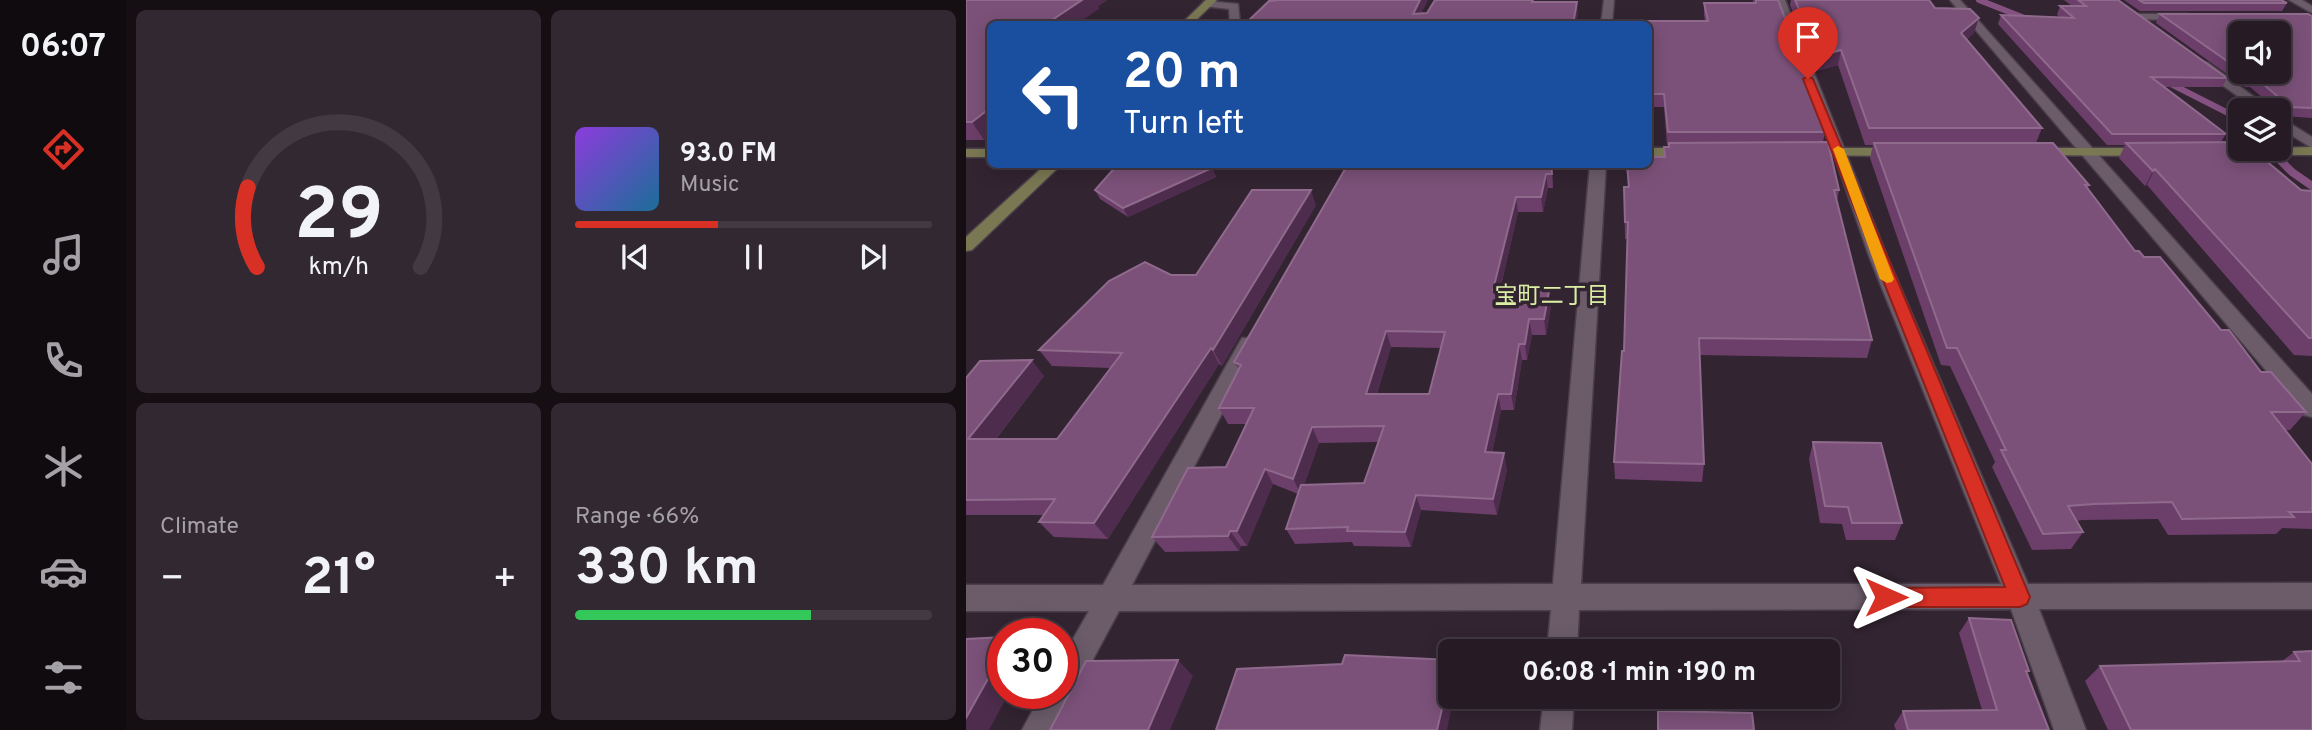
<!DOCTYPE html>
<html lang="en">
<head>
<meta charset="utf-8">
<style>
	body { margin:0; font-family:Overpass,"Noto Sans JP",sans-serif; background:#322832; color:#f1f3f6; height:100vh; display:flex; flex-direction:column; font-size:26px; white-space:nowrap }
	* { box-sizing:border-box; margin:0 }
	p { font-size:23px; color:#a4a1a7 }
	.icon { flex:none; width:38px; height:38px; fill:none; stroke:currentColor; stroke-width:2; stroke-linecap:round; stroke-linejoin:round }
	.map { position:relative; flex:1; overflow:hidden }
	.side { display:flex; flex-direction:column; gap:10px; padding:10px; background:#150f14; width:840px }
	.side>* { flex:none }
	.banner { position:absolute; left:21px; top:21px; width:665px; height:147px; border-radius:10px; box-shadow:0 4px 18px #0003,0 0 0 2px #423942; background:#1a4fa0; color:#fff; overflow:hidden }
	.buttons { position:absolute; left:1262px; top:21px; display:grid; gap:14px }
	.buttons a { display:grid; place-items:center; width:63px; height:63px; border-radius:10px; background:#261b25; box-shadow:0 4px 18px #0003,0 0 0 2px #423942; font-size:35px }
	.speed { position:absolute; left:21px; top:618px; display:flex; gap:14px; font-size:35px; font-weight:700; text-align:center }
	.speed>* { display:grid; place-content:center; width:91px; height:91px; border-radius:50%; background:#261b25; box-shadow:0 4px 18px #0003,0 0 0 2px #423942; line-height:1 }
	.speed .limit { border:10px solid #d22; background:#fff; color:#111 }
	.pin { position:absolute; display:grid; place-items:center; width:60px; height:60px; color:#fff; margin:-72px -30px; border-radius:50% 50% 50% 0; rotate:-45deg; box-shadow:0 0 7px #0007 }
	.pin .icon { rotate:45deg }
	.me { position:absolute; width:77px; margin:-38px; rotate:90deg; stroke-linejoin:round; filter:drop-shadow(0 0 5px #0008) }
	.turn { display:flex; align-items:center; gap:24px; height:147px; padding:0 21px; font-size:32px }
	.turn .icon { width:91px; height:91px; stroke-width:2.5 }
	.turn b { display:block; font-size:49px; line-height:60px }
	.big { font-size:52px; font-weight:700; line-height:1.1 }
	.side .tile { flex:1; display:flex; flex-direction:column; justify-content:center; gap:10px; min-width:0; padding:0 24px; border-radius:10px; background:#322832 }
	.side .dial { align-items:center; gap:0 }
	.dial svg { height:182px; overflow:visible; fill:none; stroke:#423942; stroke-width:7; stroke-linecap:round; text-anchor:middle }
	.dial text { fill:#f1f3f6; stroke:none }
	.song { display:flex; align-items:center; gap:21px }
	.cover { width:84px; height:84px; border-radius:10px; background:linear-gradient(135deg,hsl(270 70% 55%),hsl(200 70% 35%)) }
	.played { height:7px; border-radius:4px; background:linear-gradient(90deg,#d93025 40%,#423942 40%) }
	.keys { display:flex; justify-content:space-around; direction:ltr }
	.heat { display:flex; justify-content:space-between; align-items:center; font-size:38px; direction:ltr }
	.charge { height:10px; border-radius:5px; background:linear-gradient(90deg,#34c759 66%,#423942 0) }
	.side .tiles { flex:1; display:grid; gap:10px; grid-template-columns:repeat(2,1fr) }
	.trip { position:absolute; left:472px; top:639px; width:402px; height:70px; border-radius:10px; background:#261b25; box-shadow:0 4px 18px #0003,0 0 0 2px #423942; font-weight:700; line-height:70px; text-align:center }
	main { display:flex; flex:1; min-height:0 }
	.tab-bar { display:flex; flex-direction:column; width:126px; justify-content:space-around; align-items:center; background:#0f0b0f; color:#a4a1a7 }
	.tab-bar .icon { width:49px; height:49px }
	.tab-bar .current { color:#d93025 }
	.tab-bar b { font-size:32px; color:#f1f3f6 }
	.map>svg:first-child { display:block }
</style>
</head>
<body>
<main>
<nav class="tab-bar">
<b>06:07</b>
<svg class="icon current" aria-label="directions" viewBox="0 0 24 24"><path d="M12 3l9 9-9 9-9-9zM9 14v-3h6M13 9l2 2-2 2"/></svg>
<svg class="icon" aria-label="music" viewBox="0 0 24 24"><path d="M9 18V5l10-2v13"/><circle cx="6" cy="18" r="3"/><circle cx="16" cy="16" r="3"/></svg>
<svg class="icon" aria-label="phone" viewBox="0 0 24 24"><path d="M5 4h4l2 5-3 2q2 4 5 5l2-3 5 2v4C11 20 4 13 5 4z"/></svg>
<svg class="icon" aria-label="climate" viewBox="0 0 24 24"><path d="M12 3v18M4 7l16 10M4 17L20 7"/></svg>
<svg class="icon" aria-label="car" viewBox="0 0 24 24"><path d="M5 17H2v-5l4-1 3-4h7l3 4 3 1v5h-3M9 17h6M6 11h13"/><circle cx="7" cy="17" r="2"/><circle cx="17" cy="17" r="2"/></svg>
<svg class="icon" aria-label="filters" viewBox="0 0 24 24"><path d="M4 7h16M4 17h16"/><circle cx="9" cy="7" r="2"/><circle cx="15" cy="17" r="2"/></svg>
</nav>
<section class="side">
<div class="tiles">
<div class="tile dial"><svg viewBox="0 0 100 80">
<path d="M14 69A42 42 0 1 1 86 69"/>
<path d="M14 69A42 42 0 0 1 10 34" stroke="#d93025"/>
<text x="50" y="56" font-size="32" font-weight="700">29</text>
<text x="50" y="72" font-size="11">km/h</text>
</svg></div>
<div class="tile">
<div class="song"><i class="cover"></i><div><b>93.0 FM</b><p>Music</p></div></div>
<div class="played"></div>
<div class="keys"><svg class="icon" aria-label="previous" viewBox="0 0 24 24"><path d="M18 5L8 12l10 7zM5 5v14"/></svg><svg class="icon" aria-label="pause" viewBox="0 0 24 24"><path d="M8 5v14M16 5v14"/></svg><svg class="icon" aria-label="next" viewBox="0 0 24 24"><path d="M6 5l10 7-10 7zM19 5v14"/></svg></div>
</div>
<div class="tile"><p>Climate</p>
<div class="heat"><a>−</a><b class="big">21°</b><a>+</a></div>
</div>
<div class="tile"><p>Range · 66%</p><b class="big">330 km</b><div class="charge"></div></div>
</div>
</section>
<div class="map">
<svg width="1346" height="730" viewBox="0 0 1346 730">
	<rect width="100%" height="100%" fill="#322431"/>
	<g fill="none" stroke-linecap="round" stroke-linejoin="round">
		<!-- stream-far1 -->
		<path stroke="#845181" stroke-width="6" d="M 1013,0 L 1066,21
			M 1201,82 L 1268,116"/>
		<!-- stream -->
		<path stroke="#845181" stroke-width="8" d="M 1264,114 L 1274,119
			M 1303,149 L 1326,172 L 1346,186"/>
		<defs>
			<path id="street" d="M 638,0 L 648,0 L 646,24 L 635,24 Z
				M 809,0 L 819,0 L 921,256 L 1062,584 L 1346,583 L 1346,609 L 1073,609 L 1120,730 L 1088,730 L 1045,609 L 613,610 L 611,651 L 581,651 L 585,610 L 153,611 L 89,730 L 56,730 L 76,693 L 96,693 L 96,658 L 123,611 L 0,611 L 0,585 L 137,585 L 273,343 L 276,338 L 290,338 L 293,343 L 166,585 L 587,584 L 624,164 L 640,164 L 615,584 L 1035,584 L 903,256 L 867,152 L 836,79 Z
				M 984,0 L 994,0 L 1346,394 L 1346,417 L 1338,415 Z
				M 1323,0 L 1336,0 L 1346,6 L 1346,13 Z
				M 241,1 L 272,4 L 274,24 L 264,24 L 263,9 L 237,6 L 237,2 Z
				M 1170,14 L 1221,14 L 1226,17 L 1221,20 L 1166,19 L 1166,15 Z
				M 1238,62 L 1242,63 L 1306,110 L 1291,110 L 1234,69 L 1232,66 Z
				M 1312,116 L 1346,137 L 1346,148 L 1312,127 Z
				M 578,696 L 608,696 L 606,730 L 574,730 Z"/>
			<path id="secondary" d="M 240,0 L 251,0 L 226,24 L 215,24 Z
				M 1274,147 L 1274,149 L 1346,147 L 1346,155 L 1262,155 L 1255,151 L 1262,147 Z
				M 682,148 L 726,148 L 733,152 L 726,156 L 682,156 Z
				M 835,148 L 932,148 L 939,152 L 932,156 L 830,155 L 828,152 L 830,149 Z
				M 1066,148 L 1184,148 L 1191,152 L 1184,156 L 1061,155 L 1059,152 L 1061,149 Z
				M 0,149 L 24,149 L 24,157 L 0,157 Z
				M 80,164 L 96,164 L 6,250 L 0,251 L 0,237 Z"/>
		</defs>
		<!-- street casing -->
		<use href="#street" stroke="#4b3f4a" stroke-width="3"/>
		<!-- secondary casing -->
		<use href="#secondary" stroke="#4b3f4a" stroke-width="3"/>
		<!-- street -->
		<use href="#street" fill="#6c5c6a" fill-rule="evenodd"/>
		<!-- secondary -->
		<use href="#secondary" fill="#7a7853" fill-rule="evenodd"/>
	</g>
	<!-- wall -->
	<path fill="#6c3e6a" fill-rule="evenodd" d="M 0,0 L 141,0 L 132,6 L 133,9 L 24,24 L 24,135 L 18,140 L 0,140 Z
		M 787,0 L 812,0 L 859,132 L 857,142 L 873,190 L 871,201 L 906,340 L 901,358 L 733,355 L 738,464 L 736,482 L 649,479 L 648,462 L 658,351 L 661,239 L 659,239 L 658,187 L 662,187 L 660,164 L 682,164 L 698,157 L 698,147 L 703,147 L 703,145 L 701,145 L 698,107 L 682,107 L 682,24 L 739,21 L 738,15 L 738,3 L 787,3 Z
		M 825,0 L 963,0 L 969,8 L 1008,33 L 1000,40 L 1076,128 L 1070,143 L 1123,185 L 1122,188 L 1169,251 L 1178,257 L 1255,330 L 1295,372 L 1340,412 L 1324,430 L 1319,430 L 1346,464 L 1346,529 L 1316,528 L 1310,534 L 1202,535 L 1192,519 L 1116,520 L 1111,521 L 1117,532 L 1105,549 L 1066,550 L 1026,467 L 1029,462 L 984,366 L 975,365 L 904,158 L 907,145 L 899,145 L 872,65 L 850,71 L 824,5 Z
		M 1098,0 L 1152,0 L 1261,78 L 1256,87 L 1197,87 L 1260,134 L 1255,142 L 1335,190 L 1346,191 L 1346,356 L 1328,355 L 1181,185 L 1179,186 L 1153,158 L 1159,145 L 1141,145 L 1032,24 L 1035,15 L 1094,17 L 1091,15 L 1094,6 L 1106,6 Z
		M 1158,0 L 1315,0 L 1321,3 L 1316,11 L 1174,11 Z
		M 1194,14 L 1346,16 L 1346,118 L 1318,116 L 1312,112 L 1312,110 L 1311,110 L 1284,87 L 1279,87 L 1190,23 ZM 1274,33 L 1312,72 L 1274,72 Z
		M 475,164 L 475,165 L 533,166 L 586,164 L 587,188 L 582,188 L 577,212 L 552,212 L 534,290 L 585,306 L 580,335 L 566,335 L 561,360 L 556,360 L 548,410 L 535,410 L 526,453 L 541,469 L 531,515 L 455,510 L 445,547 L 388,546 L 386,542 L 329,544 L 320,529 L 332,494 L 307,484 L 281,546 L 275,546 L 273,551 L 199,552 L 186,537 L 260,467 L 281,424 L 262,424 L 253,408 L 273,370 L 268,362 ZM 425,347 L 475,348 L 463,394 L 411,394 ZM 412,442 L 398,483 L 338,485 L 353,443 Z
		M 246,168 L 250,177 L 162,217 L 134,199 L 129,190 Z
		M 350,205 L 256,366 L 253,364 L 142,539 L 88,537 L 73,522 L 77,515 L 0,515 L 0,378 L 78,376 L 30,439 L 91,439 L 145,368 L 86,366 L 73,350 L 205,275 L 230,275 Z
		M 847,442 L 936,523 L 929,540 L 880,540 L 876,524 L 854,523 L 843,459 Z
		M 1003,618 L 1063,671 L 1061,673 L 1083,730 L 930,730 L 928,725 L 937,711 L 1016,710 L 993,633 Z
		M 1346,651 L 1346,730 L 1142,730 L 1119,681 L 1134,666 L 1315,662 L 1328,652 Z"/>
	<!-- shaded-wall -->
	<path fill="#4e2c4d" d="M 116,0 L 141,0 L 132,6 L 133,9 L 111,24 L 80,24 Z
		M 454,0 L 462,0 L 450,24 L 447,14 Z
		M 611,2 L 612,14 L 610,24 L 607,24 Z
		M 1013,18 L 1008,33 L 991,48 L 995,33 Z
		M 875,50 L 872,65 L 850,71 L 853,56 Z
		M 24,108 L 24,135 L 18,140 L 6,122 Z
		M 246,168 L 250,177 L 162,217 L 157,208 Z
		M 1189,169 L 1181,185 L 1179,186 L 1187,171 Z
		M 580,174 L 582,188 L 577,212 L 575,197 Z
		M 345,190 L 350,205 L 256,366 L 247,350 Z
		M 550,197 L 552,212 L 530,306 L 527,290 Z
		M 583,291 L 585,306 L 580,335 L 578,319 Z
		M 563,319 L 566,335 L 561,360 L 559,344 Z
		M 420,331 L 425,347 L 406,410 L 400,394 Z
		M 553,344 L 556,360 L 548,410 L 545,394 Z
		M 245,348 L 253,364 L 142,539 L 128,523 Z
		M 66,360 L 78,376 L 17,455 L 2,439 Z
		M 532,394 L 535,410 L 523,468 L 519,452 Z
		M 346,427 L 353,443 L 335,494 L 327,479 Z
		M 538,453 L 541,469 L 531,515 L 527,499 Z
		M 299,469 L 307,484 L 281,546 L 271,531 Z
		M 450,495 L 455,510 L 445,547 L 439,532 Z
		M 264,531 L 275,546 L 273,551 L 262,536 Z
		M 37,652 L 37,693 L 43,693 L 23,730 L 0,730 L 0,718 Z
		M 212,660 L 227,676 L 204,730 L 182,730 Z
		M 485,671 L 485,696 L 488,696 L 481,730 L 471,730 Z"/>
	<!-- building -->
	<path fill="#7b5179" stroke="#8f6a8d" stroke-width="2" fill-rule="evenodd" d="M 0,0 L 116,0 L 80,24 L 24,24 L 24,108 L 6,122 L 0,122 Z
		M 313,0 L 454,0 L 447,14 L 461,13 L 469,0 L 567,0 L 566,2 L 611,2 L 607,24 L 279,24 L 303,1 Z
		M 790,0 L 812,0 L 853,107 L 859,132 L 702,132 L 698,94 L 682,94 L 682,24 L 679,24 L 679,21 L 742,21 L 738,3 L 790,3 Z
		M 829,0 L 963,0 L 969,8 L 1004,9 L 1013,18 L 995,33 L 1076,128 L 903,128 L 875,50 L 853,56 Z
		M 1112,0 L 1152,0 L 1261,78 L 1185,77 L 1260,134 L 1146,134 L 1035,15 L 1108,18 L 1094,6 L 1120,6 Z
		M 1173,0 L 1315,0 L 1321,3 L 1178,3 Z
		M 1194,14 L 1342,14 L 1346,16 L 1346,108 L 1324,107 L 1290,78 L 1285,78 L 1276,72 L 1312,72 L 1312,33 L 1274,33 L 1274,70 Z
		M 862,142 L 873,190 L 868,190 L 906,340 L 733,338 L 738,464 L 648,462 L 656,351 L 658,351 L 662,222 L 659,222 L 658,187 L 663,187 L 661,164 L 682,164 L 682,157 L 699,157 L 698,147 L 703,147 L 703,143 Z
		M 1274,142 L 1274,149 L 1286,149 L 1335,190 L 1346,191 L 1346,338 L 1343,338 L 1189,169 L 1187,171 L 1160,143 Z
		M 908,143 L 1087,143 L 1123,185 L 1119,185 L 1169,251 L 1173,251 L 1178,257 L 1194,257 L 1255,330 L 1263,330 L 1295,372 L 1305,372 L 1340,412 L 1305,412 L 1346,464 L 1346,512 L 1323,512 L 1328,517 L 1216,519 L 1206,502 L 1128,504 L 1102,506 L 1117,532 L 1077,534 L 1035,450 L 1040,450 L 991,348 L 981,348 Z
		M 152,164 L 238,164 L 246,168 L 157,208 L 129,190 Z
		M 382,164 L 533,166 L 533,164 L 585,164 L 586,174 L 580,174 L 575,197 L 550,197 L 527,290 L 583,291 L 578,319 L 563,319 L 559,344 L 553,344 L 545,394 L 532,394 L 519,452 L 538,453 L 527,499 L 450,495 L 439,532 L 381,531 L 382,527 L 320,529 L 335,485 L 398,483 L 418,426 L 346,427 L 327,479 L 299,469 L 271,531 L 264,531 L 262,536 L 186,537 L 222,468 L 260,467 L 288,408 L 253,408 L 275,365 L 268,362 ZM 420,331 L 479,332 L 463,394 L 400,394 Z
		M 286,190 L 345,190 L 247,350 L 245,348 L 128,523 L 73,522 L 89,499 L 0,500 L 0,378 L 14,361 L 66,360 L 2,439 L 91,439 L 156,353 L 73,350 L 143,281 L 179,262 L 205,275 L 230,275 Z
		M 847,442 L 915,443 L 936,523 L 886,523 L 882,507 L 859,506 Z
		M 1003,618 L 1045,620 L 1063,671 L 1060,671 L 1083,730 L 942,730 L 937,711 L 1031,710 Z
		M 37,637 L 37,652 L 0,718 L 0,639 Z
		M 1346,651 L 1346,730 L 1165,730 L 1134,666 L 1334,661 L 1328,652 Z
		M 379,655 L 485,660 L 485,671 L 471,730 L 250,730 L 271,669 L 376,664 Z
		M 212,660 L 182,730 L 84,730 L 120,661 Z
		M 692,711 L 786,713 L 788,730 L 692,730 Z"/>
	<!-- route -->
	<path fill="#d93025" stroke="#8d1f18" stroke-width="2" d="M 842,76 L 847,79 L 1064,597 L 1061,604 L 1054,607 L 920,607 L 913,604 L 910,597 L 913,590 L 920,588 L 1039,587 L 837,79 Z"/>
	<!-- slow -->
	<path fill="#f59e0b" d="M 872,146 L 878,149 L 928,279 L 926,282 L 921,283 L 914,279 L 867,149 Z"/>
	<g text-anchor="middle" stroke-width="7" stroke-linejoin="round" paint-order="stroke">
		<!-- neighbourhood labels -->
		<g font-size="23" fill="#daefa4" stroke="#322431">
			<text x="586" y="303">宝町二丁目</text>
		</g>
	</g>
</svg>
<div class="buttons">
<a><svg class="icon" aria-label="sound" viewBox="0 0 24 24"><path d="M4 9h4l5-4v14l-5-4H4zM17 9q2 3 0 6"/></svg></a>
<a><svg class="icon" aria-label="layers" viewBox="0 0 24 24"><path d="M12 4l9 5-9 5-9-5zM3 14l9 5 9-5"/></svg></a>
</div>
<div class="speed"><div class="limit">30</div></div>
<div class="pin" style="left:842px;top:79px;background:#d93025"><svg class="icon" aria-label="arrive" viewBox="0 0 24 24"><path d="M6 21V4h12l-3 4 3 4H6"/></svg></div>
<svg class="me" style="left:920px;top:597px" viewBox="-20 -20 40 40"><path d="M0-17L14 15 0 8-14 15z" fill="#d93025" stroke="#fff" stroke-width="4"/></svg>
<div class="trip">06:08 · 1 min · 190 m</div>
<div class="banner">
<div class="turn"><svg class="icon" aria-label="left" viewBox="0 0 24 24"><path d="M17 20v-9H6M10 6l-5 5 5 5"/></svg><div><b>20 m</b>Turn left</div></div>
</div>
</div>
</main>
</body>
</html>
